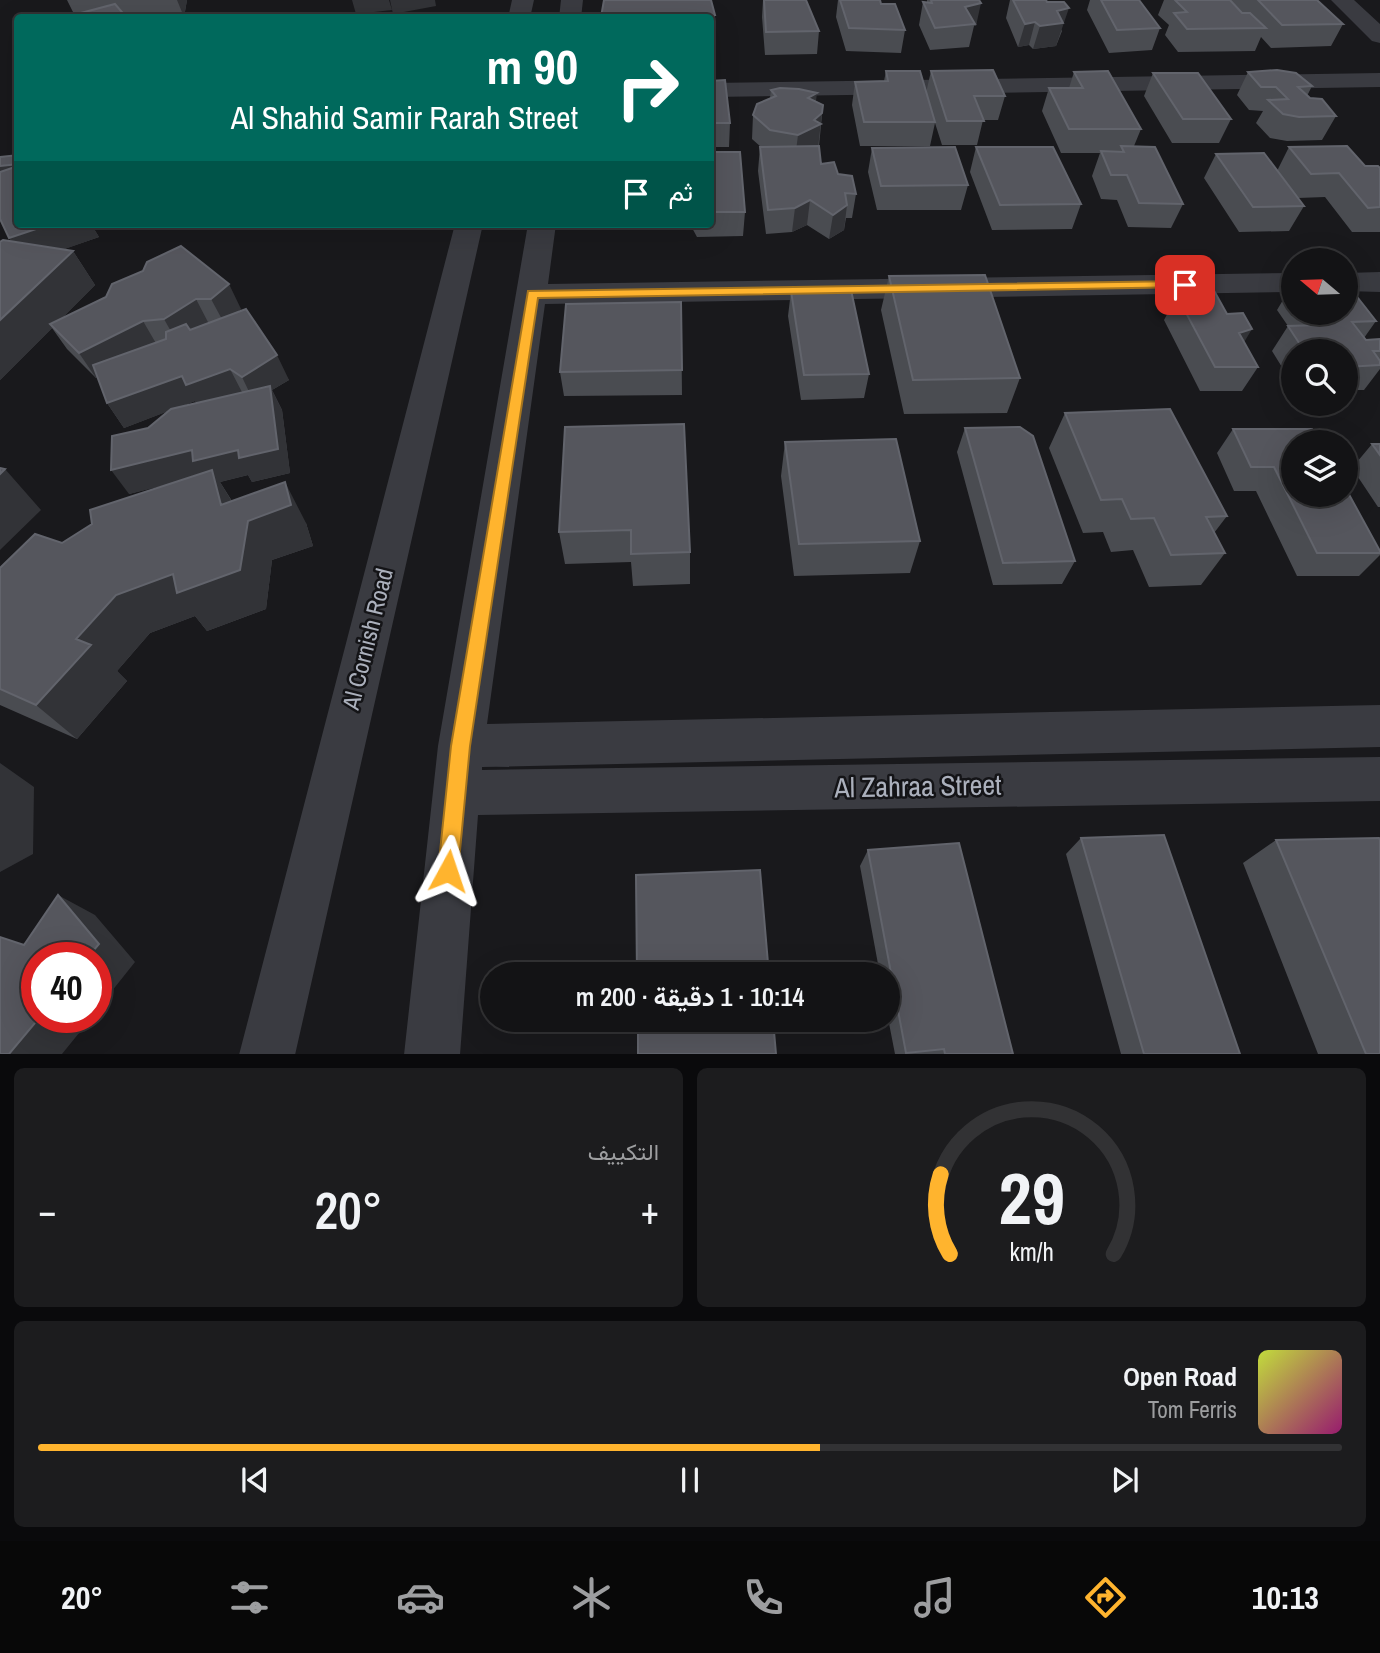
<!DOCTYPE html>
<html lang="ar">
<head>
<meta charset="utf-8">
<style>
	body { margin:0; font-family:"Archivo Narrow",Vazirmatn,sans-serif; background:#1c1c1e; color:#f1f3f6; direction:rtl; height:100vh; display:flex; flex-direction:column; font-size:26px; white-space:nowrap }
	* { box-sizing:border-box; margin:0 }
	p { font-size:23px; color:#9d9ea0 }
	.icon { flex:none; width:38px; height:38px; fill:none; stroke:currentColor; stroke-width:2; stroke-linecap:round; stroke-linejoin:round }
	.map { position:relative; height:1054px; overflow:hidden; direction:ltr }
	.details { display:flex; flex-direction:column; gap:14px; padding:14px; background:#0a0a0c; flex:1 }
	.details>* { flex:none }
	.guide { position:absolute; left:14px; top:14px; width:700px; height:214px; border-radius:7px; box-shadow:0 7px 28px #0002,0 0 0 2px #323234; direction:rtl; background:#00695c; color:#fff; overflow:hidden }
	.needle { width:46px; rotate:289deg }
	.buttons { position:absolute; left:1281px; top:248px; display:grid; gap:14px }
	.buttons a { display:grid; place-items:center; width:77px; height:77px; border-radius:50%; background:#131315; box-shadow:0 7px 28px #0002,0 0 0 2px #323234; font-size:35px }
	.speed { position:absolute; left:21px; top:942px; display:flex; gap:14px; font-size:35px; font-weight:700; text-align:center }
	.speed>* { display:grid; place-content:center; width:91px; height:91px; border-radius:50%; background:#131315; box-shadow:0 7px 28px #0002,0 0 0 2px #323234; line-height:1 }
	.speed .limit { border:10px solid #d22; background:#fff; color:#111 }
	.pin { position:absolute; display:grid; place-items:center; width:60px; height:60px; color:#fff; margin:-30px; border-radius:14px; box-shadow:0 4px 10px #0006 }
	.me { position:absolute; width:77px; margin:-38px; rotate:5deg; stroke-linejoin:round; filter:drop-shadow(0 0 5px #0008) }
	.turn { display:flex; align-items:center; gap:24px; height:147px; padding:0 21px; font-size:32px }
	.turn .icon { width:91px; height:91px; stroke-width:2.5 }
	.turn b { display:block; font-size:49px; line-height:60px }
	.then { display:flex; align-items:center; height:66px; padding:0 21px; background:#0003; gap:14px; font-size:26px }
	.big { font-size:52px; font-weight:600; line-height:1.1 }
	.details .card { flex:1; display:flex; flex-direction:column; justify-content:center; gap:10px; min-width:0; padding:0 24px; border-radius:10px; background:#1c1c1e }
	.details .dial { align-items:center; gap:0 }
	.dial svg { height:182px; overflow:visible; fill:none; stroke:#323234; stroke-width:7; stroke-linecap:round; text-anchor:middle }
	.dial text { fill:#f1f3f6; stroke:none }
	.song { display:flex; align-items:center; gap:21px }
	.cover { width:84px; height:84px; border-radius:10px; background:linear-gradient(135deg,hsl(70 70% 55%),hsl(320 70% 35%)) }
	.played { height:7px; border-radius:4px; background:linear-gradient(90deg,#ffb42e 60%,#323234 60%) }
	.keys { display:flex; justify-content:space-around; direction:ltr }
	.heat { display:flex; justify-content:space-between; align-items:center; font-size:38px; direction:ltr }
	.details .tiles { flex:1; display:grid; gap:14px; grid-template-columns:1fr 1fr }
	.card:last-child { grid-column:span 2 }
	.trip { position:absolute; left:480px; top:962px; width:420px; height:70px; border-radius:35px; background:#131315; box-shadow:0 7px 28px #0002,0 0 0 2px #323234; font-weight:600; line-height:70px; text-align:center; direction:rtl }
	.tab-bar { display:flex; height:112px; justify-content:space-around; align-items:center; background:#080808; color:#9d9ea0 }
	.tab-bar .icon { width:49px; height:49px }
	.tab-bar .on { color:#ffb42e }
	.tab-bar b { font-size:32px; color:#f1f3f6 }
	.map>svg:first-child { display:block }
</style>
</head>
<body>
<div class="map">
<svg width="1380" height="1055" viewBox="0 0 1380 1055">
	<rect width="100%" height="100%" fill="#19191c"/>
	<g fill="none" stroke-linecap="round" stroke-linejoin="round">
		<!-- minor -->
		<path fill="#3a3b41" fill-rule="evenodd" d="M 512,0 L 534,0 L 530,18 L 508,18 Z
			M 561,0 L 583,0 L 581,18 L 559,18 Z
			M 1331,0 L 1354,0 L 1380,24 L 1380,43 L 1372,41 Z
			M 1380,73 L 1380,87 L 710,97 L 710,83 Z
			M 455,224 L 483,224 L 295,1055 L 239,1055 Z
			M 528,224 L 556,224 L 548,284 L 1293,273 L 1293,292 L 545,304 L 487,724 L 1380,705 L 1380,747 L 482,767 L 482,770 L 1380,757 L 1380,801 L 478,815 L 460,1055 L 404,1055 L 438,746 Z
			M 1380,272 L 1380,292 L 1346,291 L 1346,273 Z"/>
	</g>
	<!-- wall -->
	<path fill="#4a4c51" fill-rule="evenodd" d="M 67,0 L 187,0 L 184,17 L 62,18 L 74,14 Z
		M 763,0 L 806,0 L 819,31 L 817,54 L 765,55 L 762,17 Z
		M 838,0 L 880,0 L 881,4 L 905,30 L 901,53 L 846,51 L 836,17 Z
		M 927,0 L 979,0 L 976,26 L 974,26 L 969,47 L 930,50 L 919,25 L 923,2 L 927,3 Z
		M 1010,0 L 1046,0 L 1062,31 L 1056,46 L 1033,49 L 1029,45 L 1018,47 L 1006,18 Z
		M 1090,0 L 1139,0 L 1160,28 L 1152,50 L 1109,53 L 1087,10 Z
		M 1164,0 L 1317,0 L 1343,24 L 1331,46 L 1271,48 L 1261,37 L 1255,51 L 1178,52 L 1165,35 L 1169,25 L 1158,15 Z
		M 715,15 L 714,47 L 710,47 L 710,18 L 601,17 Z
		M 886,71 L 926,93 L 931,71 L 1005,96 L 998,120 L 983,120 L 977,145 L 942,145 L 935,123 L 930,146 L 860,146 L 852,105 L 855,82 L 884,81 Z
		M 1074,72 L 1141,129 L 1134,146 L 1183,204 L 1171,228 L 1128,227 L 1117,200 L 1101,199 L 1092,176 L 1100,153 L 1061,153 L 1042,111 L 1049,88 L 1069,88 Z
		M 1248,72 L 1312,86 L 1307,96 L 1336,116 L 1322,140 L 1287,141 L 1270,138 L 1256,123 L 1263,111 L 1249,110 L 1237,95 Z
		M 1153,73 L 1231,119 L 1219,143 L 1172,143 L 1144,96 Z
		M 710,81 L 730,123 L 729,147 L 710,147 Z
		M 771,90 L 816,101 L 823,105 L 819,146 L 821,164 L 838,174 L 856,194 L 852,218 L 846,218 L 844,230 L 829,239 L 807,225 L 792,232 L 766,234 L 758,171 L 760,147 L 761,147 L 752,139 L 753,115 L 770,98 Z
		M 18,117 L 18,130 L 12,121 Z
		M 976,147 L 1081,204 L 1072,229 L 992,230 L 970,172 Z
		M 1289,147 L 1365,166 L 1380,168 L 1380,232 L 1352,232 L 1325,197 L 1298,198 L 1304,206 L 1289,231 L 1239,232 L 1204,178 L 1216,154 L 1277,171 Z
		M 872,148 L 968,185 L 961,210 L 877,210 L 868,172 Z
		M 710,152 L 745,212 L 743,236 L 697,237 L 691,226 L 691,224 L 710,224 Z
		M 18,224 L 91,224 L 99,237 L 64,249 L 73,251 L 95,285 L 62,318 L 106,297 L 143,271 L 241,309 L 237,312 L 289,380 L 272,390 L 282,410 L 290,473 L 252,482 L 248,475 L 220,482 L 232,501 L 306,523 L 313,546 L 272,560 L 266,609 L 207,631 L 195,616 L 150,633 L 117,671 L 127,681 L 77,739 L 0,705 L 0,568 L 62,543 L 171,483 L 129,494 L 148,428 L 168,411 L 124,428 L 107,403 L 97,377 L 96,378 L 67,349 L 52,328 L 0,380 L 11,241 L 9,238 ZM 195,401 L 197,403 L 179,407 Z
		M 889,276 L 1020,378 L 1007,413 L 904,414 L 881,310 Z
		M 1292,285 L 1293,285 L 1293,313 L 1346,313 L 1376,321 L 1364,338 L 1366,340 L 1380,339 L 1380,369 L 1364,390 L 1346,390 L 1346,352 L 1293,352 L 1293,385 L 1272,351 L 1288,326 L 1277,310 Z
		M 1192,287 L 1244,342 L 1258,367 L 1242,391 L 1200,391 L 1164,320 L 1177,296 L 1188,295 Z
		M 791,291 L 869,374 L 864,398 L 801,400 L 788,316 Z
		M 681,302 L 682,395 L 564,396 L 560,372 Z
		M 1065,413 L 1227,516 L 1214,533 L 1225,553 L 1201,585 L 1149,587 L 1133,550 L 1111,552 L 1103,532 L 1083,533 L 1049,448 Z
		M 565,427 L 690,552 L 690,584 L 633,586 L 631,562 L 565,564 L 559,532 Z
		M 965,428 L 1075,561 L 1062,584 L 993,585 L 957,452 Z
		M 1233,429 L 1380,551 L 1380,555 L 1359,576 L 1297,576 L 1256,491 L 1234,491 L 1217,453 Z
		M 785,442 L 920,541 L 910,573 L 794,576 L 781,476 Z
		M 1372,444 L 1380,444 L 1380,507 L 1378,507 L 1352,468 Z
		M 1081,838 L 1240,1054 L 1121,1054 L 1066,854 Z
		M 1276,840 L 1380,1054 L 1318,1054 L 1243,863 Z
		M 868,850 L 1013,1054 L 895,1054 L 887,1013 L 887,975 L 880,975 L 860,866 Z"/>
	<!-- shaded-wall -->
	<path fill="#323337" d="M 177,0 L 187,0 L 184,17 Z
		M 352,0 L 389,0 L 392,10 L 356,14 Z
		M 390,0 L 435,0 L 436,6 L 393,14 Z
		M 981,3 L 976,26 L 974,26 L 975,24 L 965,7 Z
		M 1069,8 L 1056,46 L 1033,49 L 1040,26 L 1057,11 Z
		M 1035,22 L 1029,45 L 1018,47 L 1025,24 Z
		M 817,93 L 814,117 L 808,98 Z
		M 822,113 L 818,148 L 795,159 L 798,135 Z
		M 18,164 L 18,177 L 0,179 L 0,166 Z
		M 810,200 L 807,225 L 792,232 L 795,208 Z
		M 847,205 L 844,230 L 829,239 L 833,215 Z
		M 51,224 L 91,224 L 99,237 L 25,263 L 9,238 Z
		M 73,251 L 95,285 L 53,327 L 50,324 L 52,328 L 0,380 L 0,320 Z
		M 229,284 L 241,309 L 224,323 L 211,299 Z
		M 196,299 L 209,324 L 178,344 L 164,319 Z
		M 143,321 L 157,345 L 96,378 L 79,353 Z
		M 1252,329 L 1237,354 L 1239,333 Z
		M 277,355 L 289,380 L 272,390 L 282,410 L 290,473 L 252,482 L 248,475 L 220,482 L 237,510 L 248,521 L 285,482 L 306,523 L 313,546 L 272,560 L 266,609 L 207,631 L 195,616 L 150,633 L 117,671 L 127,681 L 77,739 L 36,705 L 76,639 L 202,476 L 129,494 L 111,470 L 254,402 L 242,377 Z
		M 230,369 L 243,394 L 201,410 L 195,401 L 124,428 L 107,403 L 182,376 Z
		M 5,469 L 41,510 L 0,550 L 0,474 Z
		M 0,763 L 34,787 L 33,854 L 0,872 Z
		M 58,895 L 95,915 L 135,962 L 96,1011 L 96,957 L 88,957 Z
		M 40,1017 L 92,1017 L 62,1054 L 9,1054 Z"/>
	<!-- building -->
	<path fill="#55565d" stroke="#62646c" stroke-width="2" d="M 604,0 L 711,0 L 715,15 L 601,17 Z
		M 764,0 L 806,0 L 819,31 L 766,32 Z
		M 840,0 L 880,0 L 881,4 L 895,4 L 905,30 L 849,28 Z
		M 931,0 L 979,0 L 981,3 L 965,7 L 975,24 L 935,28 L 923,2 L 932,3 Z
		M 1013,0 L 1046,0 L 1047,2 L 1064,2 L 1069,8 L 1057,11 L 1063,23 L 1040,26 L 1035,22 L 1025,24 Z
		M 1101,0 L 1139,0 L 1160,28 L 1117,30 Z
		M 1175,0 L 1230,0 L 1242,13 L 1250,13 L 1266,28 L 1187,29 L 1174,13 L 1187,12 Z
		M 1258,0 L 1317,0 L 1343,24 L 1282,25 Z
		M 115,4 L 127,18 L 62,18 Z
		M 993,70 L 1005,96 L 974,96 L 984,121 L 947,121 L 931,71 Z
		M 1277,70 L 1296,73 L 1312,86 L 1298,87 L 1310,98 L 1322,99 L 1336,116 L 1299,117 L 1283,114 L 1268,100 L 1288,99 L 1276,87 L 1261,87 L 1248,72 Z
		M 886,71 L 920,71 L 935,122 L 864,122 L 855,82 L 888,81 Z
		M 1108,71 L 1141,129 L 1069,129 L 1049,88 L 1083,88 L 1074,72 Z
		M 1153,73 L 1198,73 L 1231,119 L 1183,119 Z
		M 725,80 L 730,123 L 710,123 L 710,81 Z
		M 780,88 L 799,89 L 817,93 L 808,98 L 823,105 L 822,113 L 814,120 L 821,124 L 798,135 L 770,130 L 753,115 L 757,104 L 776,96 L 771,90 Z
		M 819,146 L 821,164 L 834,162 L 838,174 L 852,176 L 856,194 L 845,193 L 847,205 L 833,215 L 810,200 L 795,208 L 768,210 L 760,147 Z
		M 1121,146 L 1155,147 L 1183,204 L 1139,203 L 1127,175 L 1111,175 L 1101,151 L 1124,152 Z
		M 1347,146 L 1365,166 L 1378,166 L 1380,168 L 1380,207 L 1368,208 L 1339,173 L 1311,174 L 1289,147 Z
		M 955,147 L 968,185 L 881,186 L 872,148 Z
		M 976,147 L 1053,147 L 1081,204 L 1000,205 Z
		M 710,152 L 740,152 L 745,212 L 710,212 Z
		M 1264,153 L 1304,206 L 1253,207 L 1216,154 Z
		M 18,155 L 18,164 L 0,166 L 0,157 Z
		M 18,166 L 18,224 L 51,224 L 9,238 L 0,219 L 0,172 Z
		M 3,240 L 73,251 L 0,320 L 0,242 Z
		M 181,246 L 229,284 L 211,299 L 196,299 L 164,319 L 143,321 L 79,353 L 50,324 L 106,297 L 112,284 L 143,271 L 147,262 Z
		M 985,275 L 1020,378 L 913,380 L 889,276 Z
		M 1346,284 L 1347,284 L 1376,321 L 1352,322 L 1366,340 L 1380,339 L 1380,351 L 1373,351 L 1380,361 L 1380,365 L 1346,367 L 1346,352 L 1305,352 L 1288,326 L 1320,325 L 1312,313 L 1346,313 Z
		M 1192,287 L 1212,287 L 1227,314 L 1243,313 L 1252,329 L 1239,333 L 1258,367 L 1215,367 L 1177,296 L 1198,295 Z
		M 851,290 L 869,374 L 804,375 L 791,291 Z
		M 681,302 L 682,370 L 560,372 L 566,304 Z
		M 246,309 L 277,355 L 242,377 L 230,369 L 186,385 L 182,376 L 107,403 L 93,365 L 166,339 L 166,332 L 186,324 L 190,330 Z
		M 270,386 L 278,449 L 239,458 L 238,450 L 193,461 L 192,450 L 111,470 L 112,436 L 148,428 L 171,409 Z
		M 1170,409 L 1227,516 L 1206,517 L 1225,553 L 1171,555 L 1154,518 L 1131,519 L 1122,499 L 1101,500 L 1065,413 Z
		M 684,424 L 690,552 L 631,554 L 631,530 L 559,532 L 565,427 Z
		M 1020,427 L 1033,436 L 1075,561 L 1003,563 L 965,428 Z
		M 1233,429 L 1312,429 L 1320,443 L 1293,443 L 1293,495 L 1346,495 L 1346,489 L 1380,551 L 1380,553 L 1317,553 L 1274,467 L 1251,467 Z
		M 896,439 L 920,541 L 799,544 L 785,442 Z
		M 1372,444 L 1380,444 L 1380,455 Z
		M 0,468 L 5,469 L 0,474 Z
		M 212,470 L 221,505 L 285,482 L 291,505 L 248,521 L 240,570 L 177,593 L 173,574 L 116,595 L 76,639 L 91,645 L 36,705 L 0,689 L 0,568 L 35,534 L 62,543 L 92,524 L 90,510 Z
		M 1164,835 L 1240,1054 L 1144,1054 L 1081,838 Z
		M 1379,838 L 1380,840 L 1380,1054 L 1366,1054 L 1276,840 Z
		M 959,843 L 1013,1054 L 945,1054 L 944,1049 L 906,1053 L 868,850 Z
		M 760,870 L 769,975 L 637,975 L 636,875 Z
		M 58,895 L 99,944 L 88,957 L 37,957 L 37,1017 L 40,1017 L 9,1054 L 0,1054 L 0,937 L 24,945 Z
		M 638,1020 L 773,1020 L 776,1054 L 638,1054 Z"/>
	<!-- route -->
	<path fill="#ffb42e" stroke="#a6751e" stroke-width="2" d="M 1185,281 L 1189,282 L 1189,287 L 538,298 L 470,746 L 458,871 L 455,879 L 448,882 L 441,879 L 438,871 L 451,746 L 528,291 Z"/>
	<g text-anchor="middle" stroke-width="5" stroke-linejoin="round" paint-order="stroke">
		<!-- street labels -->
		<g font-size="24" fill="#abb0bc" stroke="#141417">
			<text transform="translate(368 639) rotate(-76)" y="8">Al Cornish Road</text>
		</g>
		<!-- near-street labels -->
		<g font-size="28" fill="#abb0bc" stroke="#141417">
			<text transform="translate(918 786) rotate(-1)" y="10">Al Zahraa Street</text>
		</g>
	</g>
</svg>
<div class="buttons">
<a><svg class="needle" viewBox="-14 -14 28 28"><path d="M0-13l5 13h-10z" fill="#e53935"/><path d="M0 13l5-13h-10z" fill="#9d9ea0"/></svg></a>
<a><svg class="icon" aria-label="search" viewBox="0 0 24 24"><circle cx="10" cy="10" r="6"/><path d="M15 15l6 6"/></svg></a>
<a><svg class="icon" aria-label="layers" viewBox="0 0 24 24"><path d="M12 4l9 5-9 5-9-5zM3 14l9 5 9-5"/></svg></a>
</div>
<div class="speed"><div class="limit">40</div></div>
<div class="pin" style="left:1185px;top:285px;background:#d93025"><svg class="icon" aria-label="arrive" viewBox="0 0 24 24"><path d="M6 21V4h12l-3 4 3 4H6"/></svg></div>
<svg class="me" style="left:448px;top:871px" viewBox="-20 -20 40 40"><path d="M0-17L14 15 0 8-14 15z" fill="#ffb42e" stroke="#fff" stroke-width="4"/></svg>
<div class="trip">10:14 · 1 دقيقة · 200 m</div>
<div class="guide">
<div class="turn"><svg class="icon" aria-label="right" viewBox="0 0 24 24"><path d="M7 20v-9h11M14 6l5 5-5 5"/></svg><div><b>90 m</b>Al Shahid Samir Rarah Street</div></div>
<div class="then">ثم<svg class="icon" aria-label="arrive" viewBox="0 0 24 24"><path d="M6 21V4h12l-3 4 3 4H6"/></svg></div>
</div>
</div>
<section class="details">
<div class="tiles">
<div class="card dial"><svg viewBox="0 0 100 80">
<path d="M14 69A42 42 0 1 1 86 69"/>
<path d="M14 69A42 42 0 0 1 10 34" stroke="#ffb42e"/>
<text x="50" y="56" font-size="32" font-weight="700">29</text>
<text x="50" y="72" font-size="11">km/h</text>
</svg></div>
<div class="card"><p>التكييف</p>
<div class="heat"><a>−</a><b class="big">20°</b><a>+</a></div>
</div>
<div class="card">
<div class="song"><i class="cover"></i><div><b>Open Road</b><p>Tom Ferris</p></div></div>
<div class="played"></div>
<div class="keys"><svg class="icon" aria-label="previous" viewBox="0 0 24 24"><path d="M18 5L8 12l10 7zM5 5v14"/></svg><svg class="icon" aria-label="pause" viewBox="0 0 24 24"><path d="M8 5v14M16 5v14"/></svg><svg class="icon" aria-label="next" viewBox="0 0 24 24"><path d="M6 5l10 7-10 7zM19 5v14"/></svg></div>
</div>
</div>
</section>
<nav class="tab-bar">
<b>10:13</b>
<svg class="icon on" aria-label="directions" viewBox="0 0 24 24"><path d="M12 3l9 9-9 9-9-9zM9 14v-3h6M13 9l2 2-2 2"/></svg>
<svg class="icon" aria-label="music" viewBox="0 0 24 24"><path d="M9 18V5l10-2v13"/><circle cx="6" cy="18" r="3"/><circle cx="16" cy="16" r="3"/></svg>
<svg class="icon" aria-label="phone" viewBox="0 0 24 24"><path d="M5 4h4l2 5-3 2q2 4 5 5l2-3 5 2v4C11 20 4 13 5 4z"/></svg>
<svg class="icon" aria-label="climate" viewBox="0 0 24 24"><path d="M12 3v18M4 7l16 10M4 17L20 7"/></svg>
<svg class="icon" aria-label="car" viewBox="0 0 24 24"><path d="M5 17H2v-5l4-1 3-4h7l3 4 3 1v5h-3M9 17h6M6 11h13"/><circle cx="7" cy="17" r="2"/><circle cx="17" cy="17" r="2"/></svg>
<svg class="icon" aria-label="filters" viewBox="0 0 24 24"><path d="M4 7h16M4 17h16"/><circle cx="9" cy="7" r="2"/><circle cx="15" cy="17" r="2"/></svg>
<b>20°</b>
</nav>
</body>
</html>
